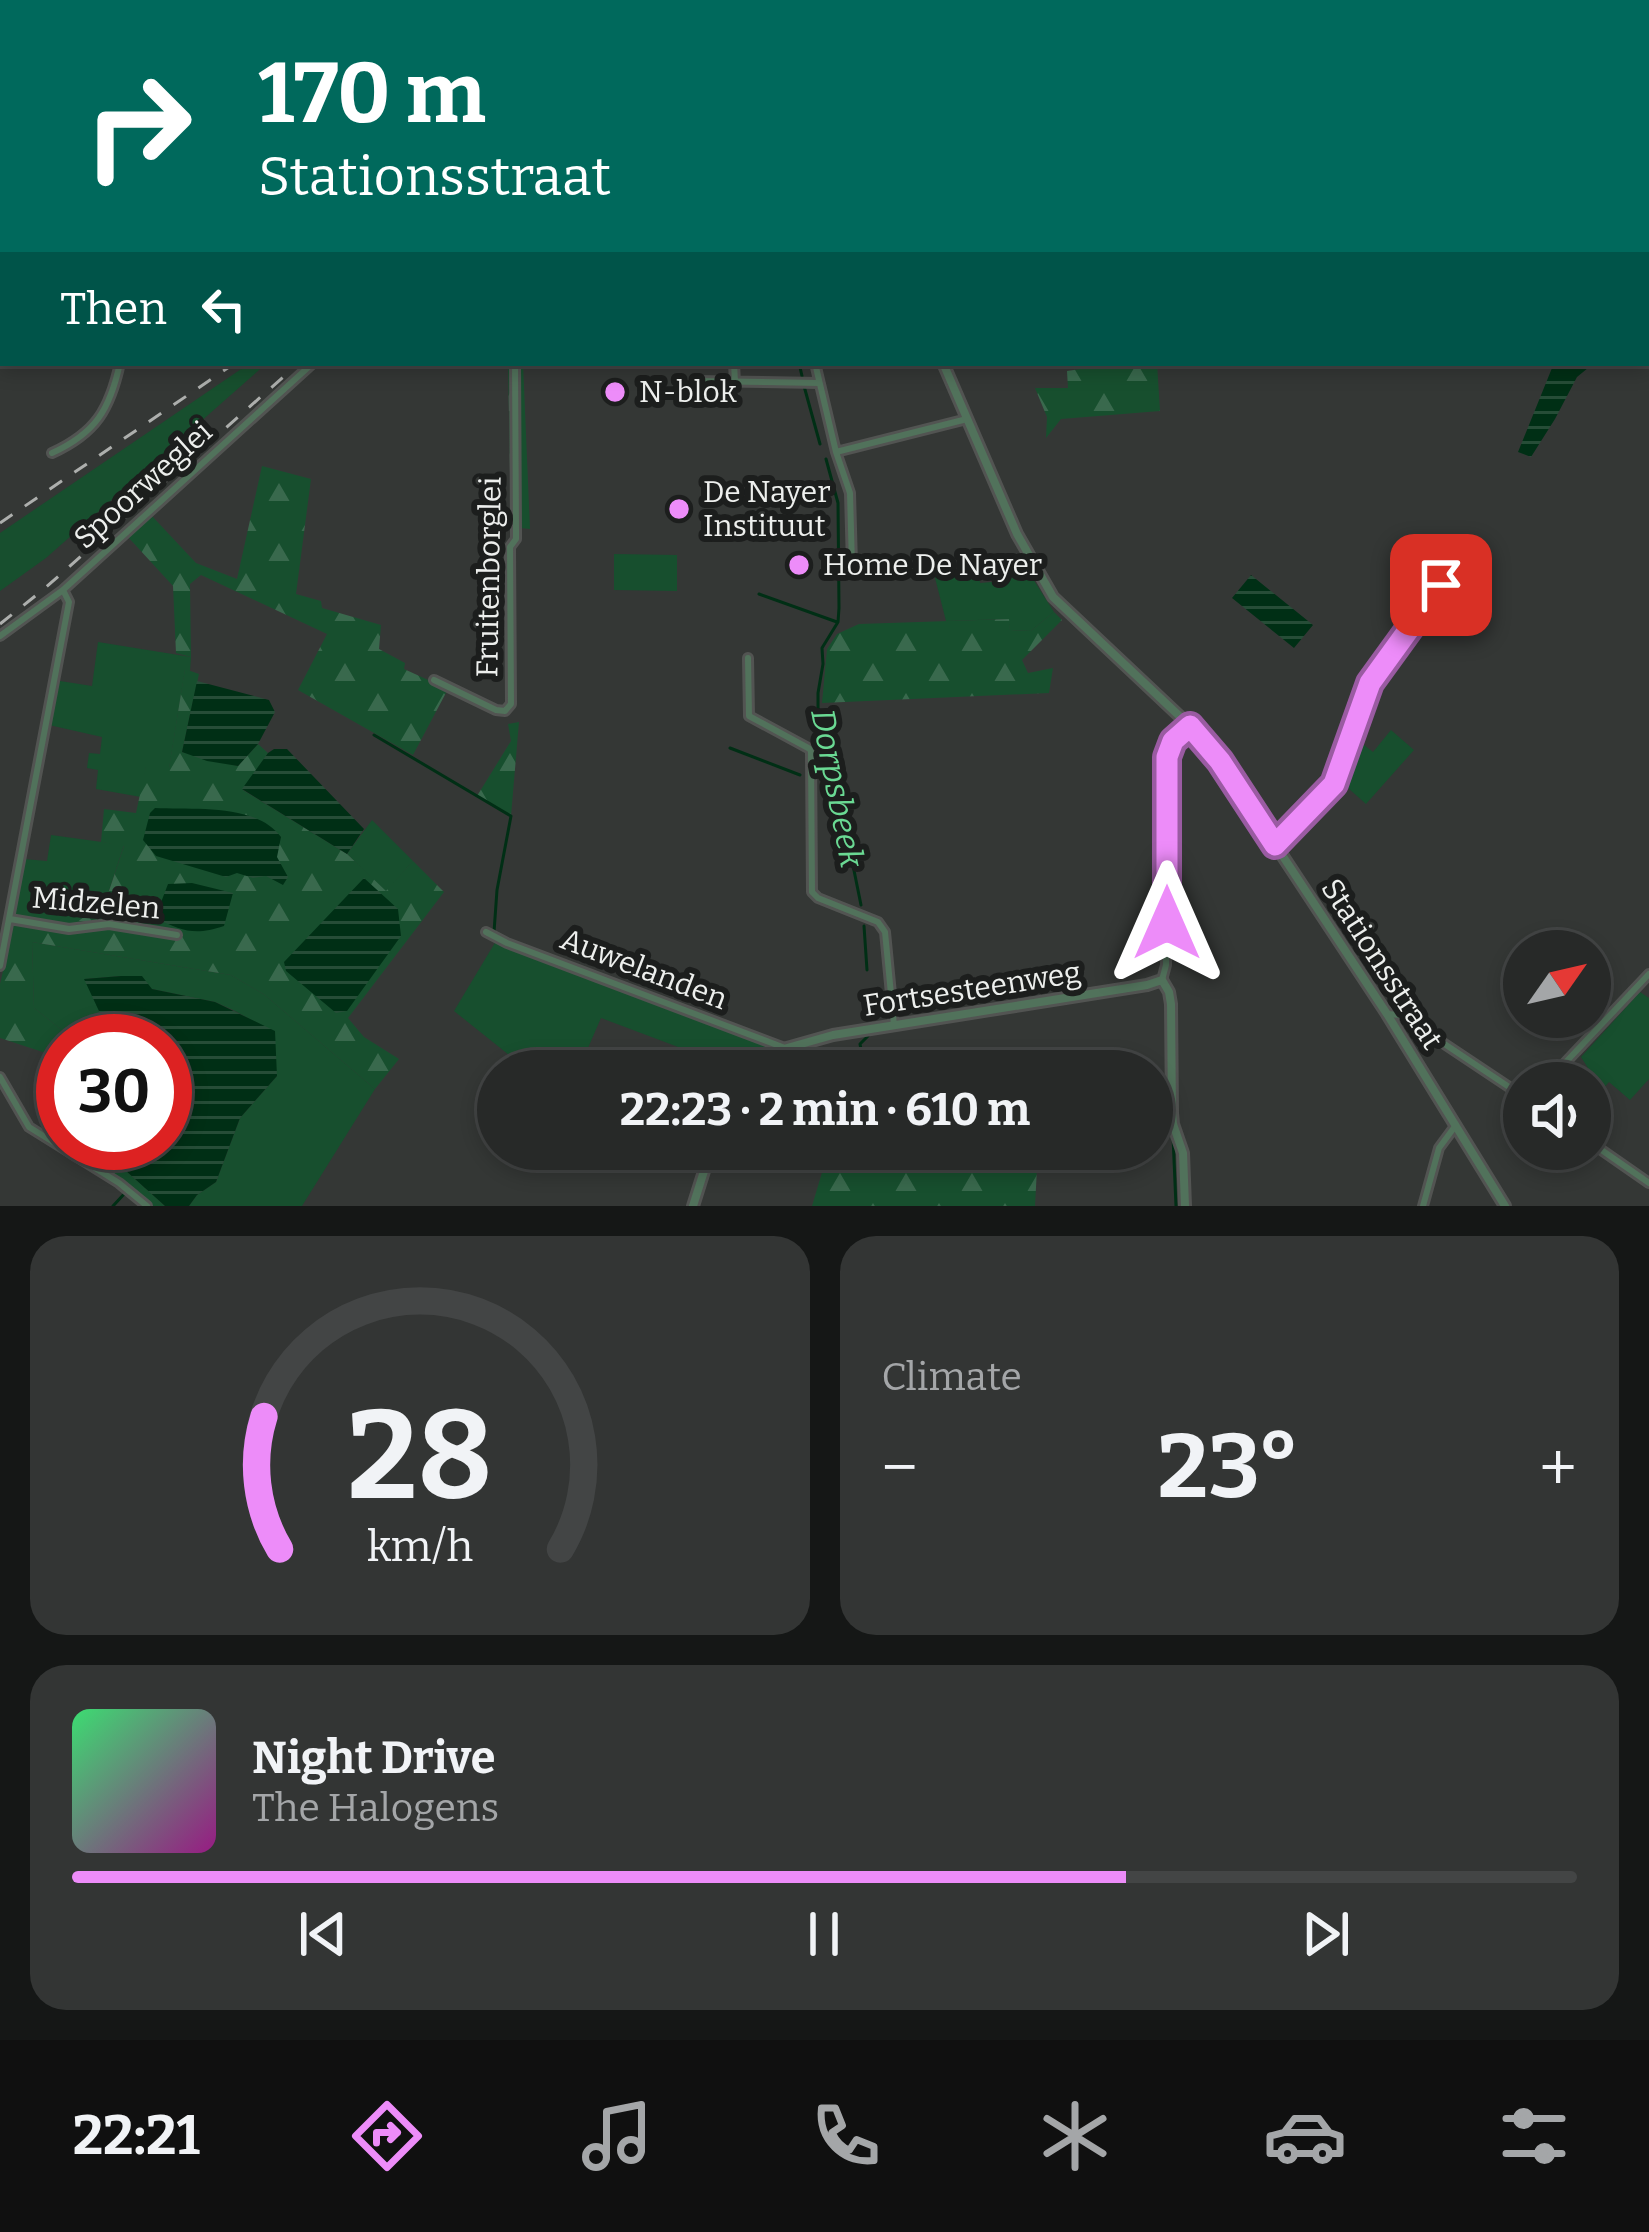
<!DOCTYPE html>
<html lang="en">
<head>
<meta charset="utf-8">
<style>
	body { margin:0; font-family:Bitter,serif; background:#333534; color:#f1f3f6; height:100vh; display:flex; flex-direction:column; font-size:45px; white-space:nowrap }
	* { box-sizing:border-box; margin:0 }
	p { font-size:39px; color:#a4a6a8 }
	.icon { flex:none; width:66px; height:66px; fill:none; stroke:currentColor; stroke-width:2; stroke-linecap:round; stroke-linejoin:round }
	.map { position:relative; height:1206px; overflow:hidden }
	.side { display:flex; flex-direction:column; gap:30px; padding:30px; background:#151716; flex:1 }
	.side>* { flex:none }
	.hud { position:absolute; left:0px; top:0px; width:1650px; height:366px; box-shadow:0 6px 18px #0003,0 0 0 3px #434545; background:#00695c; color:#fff; overflow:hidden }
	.needle { width:78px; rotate:56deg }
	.tools { position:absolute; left:1503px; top:930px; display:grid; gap:24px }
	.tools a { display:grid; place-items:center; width:108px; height:108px; border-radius:50%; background:#272928; box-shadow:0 6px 18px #0003,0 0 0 3px #434545; font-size:60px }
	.speed { position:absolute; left:36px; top:1014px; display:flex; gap:24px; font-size:60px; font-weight:700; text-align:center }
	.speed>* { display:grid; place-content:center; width:156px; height:156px; border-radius:50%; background:#272928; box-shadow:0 6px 18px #0003,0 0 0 3px #434545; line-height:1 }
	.speed .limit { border:18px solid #d22; background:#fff; color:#111 }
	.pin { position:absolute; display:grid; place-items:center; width:102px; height:102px; color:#fff; margin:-51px; border-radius:24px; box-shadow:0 6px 18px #0006 }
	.me { position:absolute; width:132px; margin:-66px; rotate:0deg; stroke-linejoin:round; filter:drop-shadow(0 0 9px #0008) }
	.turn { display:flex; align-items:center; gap:42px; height:252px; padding:0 60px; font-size:54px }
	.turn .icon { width:156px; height:156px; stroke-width:2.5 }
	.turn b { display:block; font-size:84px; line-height:102px }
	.then { display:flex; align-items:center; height:114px; padding:0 60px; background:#0003; gap:24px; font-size:45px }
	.big { font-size:90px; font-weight:700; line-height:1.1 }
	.side .widget { flex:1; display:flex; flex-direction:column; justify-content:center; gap:18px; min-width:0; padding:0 42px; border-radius:36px; background:#333534 }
	.side .dial { align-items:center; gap:0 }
	.dial svg { height:312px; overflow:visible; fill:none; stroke:#434545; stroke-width:7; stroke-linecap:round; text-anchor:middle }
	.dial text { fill:#f1f3f6; stroke:none }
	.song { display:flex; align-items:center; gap:36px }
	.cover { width:144px; height:144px; border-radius:18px; background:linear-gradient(135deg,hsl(140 70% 55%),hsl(310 70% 35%)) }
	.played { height:12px; border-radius:6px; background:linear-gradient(90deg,#ed8cf9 70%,#434545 70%) }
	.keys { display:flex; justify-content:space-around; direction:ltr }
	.heat { display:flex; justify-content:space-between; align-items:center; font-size:66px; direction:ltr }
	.side .tiles { flex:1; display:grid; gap:30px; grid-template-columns:1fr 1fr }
	.widget:last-child { grid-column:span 2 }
	.trip { position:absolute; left:477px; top:1050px; width:696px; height:120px; border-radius:60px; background:#272928; box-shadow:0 6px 18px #0003,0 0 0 3px #434545; font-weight:700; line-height:120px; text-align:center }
	.menu { display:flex; height:192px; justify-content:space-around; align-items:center; background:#101010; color:#a4a6a8 }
	.menu .icon { width:84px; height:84px }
	.menu .selected { color:#ed8cf9 }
	.menu b { font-size:54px; color:#f1f3f6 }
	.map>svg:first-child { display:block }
</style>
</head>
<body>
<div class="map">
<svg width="1649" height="1206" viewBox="0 0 1649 1206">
	<defs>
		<pattern id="forest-firs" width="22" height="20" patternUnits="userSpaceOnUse" patternTransform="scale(3)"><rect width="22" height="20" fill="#174f2e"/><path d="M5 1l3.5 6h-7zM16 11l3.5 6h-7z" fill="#39694d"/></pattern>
		<pattern id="water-rules" width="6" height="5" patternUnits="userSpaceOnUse" patternTransform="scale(3)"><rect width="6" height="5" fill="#002f15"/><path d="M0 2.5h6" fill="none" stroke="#264d37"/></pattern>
	</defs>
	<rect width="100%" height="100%" fill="#343735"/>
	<!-- green -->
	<path fill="#174f2e" d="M 250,363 L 267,363 L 46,558 L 0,591 L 0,533 Z
		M 614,554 L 677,555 L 677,591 L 614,590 Z
		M 979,566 L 980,583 L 1003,581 L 1028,571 L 1054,612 L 1031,631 L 1010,630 L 1008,619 L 946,621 L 934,574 Z
		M 98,642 L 191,657 L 190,671 L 185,670 L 169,769 L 146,767 L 141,797 L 96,789 L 98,770 L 87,768 L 89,753 L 100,754 L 102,737 L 49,725 L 60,681 L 92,686 Z
		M 1391,730 L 1414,750 L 1366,804 L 1339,780 C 1347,767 1350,750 1359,741 L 1373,752 Z
		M 372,820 L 413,861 L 386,892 L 347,854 Z
		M 51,835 L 124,845 L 106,900 L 71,927 L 15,917 L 24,859 L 47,861 Z
		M 496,941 L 513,950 L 775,1047 L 746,1067 L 734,1068 L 601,1018 L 578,1071 L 529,1071 L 454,1011 Z
		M 32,942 L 231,975 L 265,995 L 375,1089 L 302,1206 L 189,1206 L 197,1195 L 216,1182 L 240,1118 L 277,1076 L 248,1018 L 231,1009 L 215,1002 L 152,989 L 121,976 L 85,979 L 113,1041 L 70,1041 L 63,1031 L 34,1008 Z
		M 1640,992 L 1649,998 L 1649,1079 L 1630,1100 L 1609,1082 L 1602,1090 L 1581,1057 Z"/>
	<!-- forest -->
	<path fill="url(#forest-firs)" d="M 508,363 L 523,363 L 530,529 L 511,527 Z
		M 1094,363 L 1157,363 L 1160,411 L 1061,419 L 1046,438 L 1047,417 L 1035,388 L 1068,388 L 1067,371 L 1094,367 Z
		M 262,466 L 311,479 L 296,594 L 321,601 L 322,608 L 381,625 L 379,649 L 405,663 L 404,669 L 448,689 L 413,755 L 298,690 L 327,634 L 201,575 L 190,584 L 191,657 L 176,653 L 173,586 L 128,537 L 151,515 L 196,563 L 237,579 Z
		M 1054,612 L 1062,620 L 1022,660 L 1028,673 L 1053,668 L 1049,693 L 822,703 L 827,649 L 837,634 L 859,624 L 1009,619 L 1010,630 L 1031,631 Z
		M 185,669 L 199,674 L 182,752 L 238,766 L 258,744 L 268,753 L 243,790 L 347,854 L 386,891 L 413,861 L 444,892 L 348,1018 L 364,1037 L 399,1059 L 375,1089 L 265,995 L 231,975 L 32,942 L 34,1008 L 63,1031 L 70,1041 L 63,1041 L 63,1143 L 95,1143 L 165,1206 L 150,1206 L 128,1185 L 56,1140 L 61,1085 L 48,1079 L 55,1056 L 0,1038 L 0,984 L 14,924 L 63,933 L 106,900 L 124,846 L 101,842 L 104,809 L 136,813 L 146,766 L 169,768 Z
		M 519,722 L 511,816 L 477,796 L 511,741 L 508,724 Z
		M 829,1149 L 853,1149 L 879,1159 L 883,1149 L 1038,1149 L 1035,1206 L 812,1206 Z"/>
	<!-- water -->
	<path fill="url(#water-rules)" d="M 1554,363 L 1587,363 L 1588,368 L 1577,377 L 1555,419 L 1531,457 L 1518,452 Z
		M 1251,575 L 1313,625 L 1294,648 L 1232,598 Z
		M 197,681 L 269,700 L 275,712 L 258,744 L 238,766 L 207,761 L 182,752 Z
		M 274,749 L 287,749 L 364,829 L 347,854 L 242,789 L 268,753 Z
		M 155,808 C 194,810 256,803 281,837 L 277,857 L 288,877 L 283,885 L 266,876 L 253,878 L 237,873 L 226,877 L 156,856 L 143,840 L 150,813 Z
		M 364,878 L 398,909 L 401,936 L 347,1011 L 336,1013 L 286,971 L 284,962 Z
		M 192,883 L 233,893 L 224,926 C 195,936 182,931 155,918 L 168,884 Z
		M 121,976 L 142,976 L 152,989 L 215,1002 L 275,1031 L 277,1076 L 240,1118 L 216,1182 L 197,1195 L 189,1206 L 165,1206 L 95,1143 L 165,1143 L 165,1041 L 113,1041 L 84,979 Z"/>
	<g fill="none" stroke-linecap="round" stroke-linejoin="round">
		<!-- stream -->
		<path stroke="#002f15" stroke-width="3" d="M 396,0 L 397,3
			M 646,0 L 648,3
			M 1578,3 L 1578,0
			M 1647,187 L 1649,187
			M 799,363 L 802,376
			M 804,386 L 820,444
			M 826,459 L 838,503 L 839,608 L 838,622 L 822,648 L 823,664 L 818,693 L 818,708 L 823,717 L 861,905
			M 759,594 L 837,622
			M 374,735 L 511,816 L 497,890 L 494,932
			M 730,748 L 800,775
			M 864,926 L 867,970
			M 868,1036 L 860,1044 L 862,1055 L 876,1071
			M 1152,1125 L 1171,1127
			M 1173,1136 L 1176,1206
			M 113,1206 L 125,1193"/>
		<defs>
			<path id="minor" d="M 519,0 L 519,3
				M 975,3 L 981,0
				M 1647,193 L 1649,193
				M 0,279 L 3,279
				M 734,363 L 735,382
				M 815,363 L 836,452 L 850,493 L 852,565 L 862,570 L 924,570
				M 696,381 L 819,383
				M 836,452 L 967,419
				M 52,453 C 96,433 110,409 120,363
				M 0,636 L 63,590 L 313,363
				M 748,658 L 749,716 L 810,749 L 811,752 L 812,892 L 818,898 L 878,922 L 885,932 L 894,1025
				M 434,680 L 496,710 L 505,711 L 511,704 L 510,547 L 516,539 L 516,529 L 515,363
				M 1275,845 L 1313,808 L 1334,784 L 1369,683 L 1441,585
				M 10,919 L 69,929 L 109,924 L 177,935
				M 486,932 L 507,943 L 785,1048
				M 0,966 L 69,602 L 63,590
				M 1162,980 L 1166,965 L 1168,750 L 1173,741 L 1190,726
				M 1387,1014 L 1401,1015 L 1524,1097
				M 0,1077 L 29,1127 L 119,1183 L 147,1206
				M 1546,1083 L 1649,974
				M 1590,1142 L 1649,1183
				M 1423,1206 L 1439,1148 L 1456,1125"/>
			<path id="tertiary" d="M 532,0 L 535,3
				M 943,363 L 1017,534 L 1053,597 L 1190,726 L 1220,761 L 1387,1014 L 1505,1206
				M 748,1071 L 787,1048 L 833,1035 L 1147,985 L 1162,980 L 1169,992 L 1171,1004 L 1172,1113 L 1173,1124 L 1183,1153 L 1185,1206
				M 693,1206 L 711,1149"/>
		</defs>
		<!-- minor casing -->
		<use href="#minor" stroke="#525452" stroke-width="12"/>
		<!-- tertiary casing -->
		<use href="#tertiary" stroke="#525452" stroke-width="14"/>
		<!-- minor -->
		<use href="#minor" stroke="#51725b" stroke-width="6"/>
		<!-- tertiary -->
		<use href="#tertiary" stroke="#51725b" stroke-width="8"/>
		<!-- rail -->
		<path stroke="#adafad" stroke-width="3" stroke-dasharray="15 15" stroke-linecap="butt" d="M 775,3 L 779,0
			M 801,3 L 806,0
			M 0,523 L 235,363
			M 0,624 L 44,589 L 299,363"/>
	</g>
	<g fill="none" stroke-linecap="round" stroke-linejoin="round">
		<defs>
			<path id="route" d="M 1167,923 L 1167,757 L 1173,741 L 1190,726 L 1220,761 L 1275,845 L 1334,784 L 1370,683 L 1441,585"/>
		</defs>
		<!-- route casing -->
		<use href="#route" stroke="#9a5ba2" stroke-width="30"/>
		<!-- route -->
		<use href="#route" stroke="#ed8cf9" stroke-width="21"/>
	</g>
	<!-- markers -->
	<g fill="#ed8cf9" stroke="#1c1e1d" stroke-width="4.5">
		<circle cx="615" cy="392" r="12"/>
		<circle cx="679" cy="509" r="12"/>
		<circle cx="799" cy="565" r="12"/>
	</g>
	<g text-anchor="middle" stroke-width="12" stroke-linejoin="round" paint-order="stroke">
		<!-- poi labels -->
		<g font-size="30" fill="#edefed" stroke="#1c1e1d" text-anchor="start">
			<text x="639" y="402">N-blok</text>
			<text x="703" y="502">De Nayer<tspan x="703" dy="34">Instituut</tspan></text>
			<text x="823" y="575">Home De Nayer</text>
		</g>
		<!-- street labels -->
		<g font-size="30" fill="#edefed" stroke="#1c1e1d">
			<text transform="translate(143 485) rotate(-42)" y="10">Spoorweglei</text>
			<text transform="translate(489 577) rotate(-89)" y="10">Fruitenborglei</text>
			<text transform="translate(96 903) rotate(5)" y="10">Midzelen</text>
			<text transform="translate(1382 964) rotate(57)" y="10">Stationsstraat</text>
			<text transform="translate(644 969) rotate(21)" y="10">Auwelanden</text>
			<text transform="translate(972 989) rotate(-9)" y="10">Fortsesteenweg</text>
		</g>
		<!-- water labels -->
		<g font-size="33" font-style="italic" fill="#6ad993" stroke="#1c1e1d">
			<text transform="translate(838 788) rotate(79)" y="12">Dorpsbeek</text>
		</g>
	</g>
</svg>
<div class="tools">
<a><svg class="needle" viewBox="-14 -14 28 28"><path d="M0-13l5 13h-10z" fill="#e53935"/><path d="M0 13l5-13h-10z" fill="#a4a6a8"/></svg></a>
<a><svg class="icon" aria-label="sound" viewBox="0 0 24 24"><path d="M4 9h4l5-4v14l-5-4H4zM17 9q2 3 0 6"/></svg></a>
</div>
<div class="speed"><div class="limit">30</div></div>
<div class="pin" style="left:1441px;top:585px;background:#d93025"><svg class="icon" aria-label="arrive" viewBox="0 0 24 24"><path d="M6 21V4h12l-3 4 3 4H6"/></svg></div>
<svg class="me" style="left:1167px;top:923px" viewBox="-20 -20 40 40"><path d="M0-17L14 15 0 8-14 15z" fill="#ed8cf9" stroke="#fff" stroke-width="4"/></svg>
<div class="trip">22:23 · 2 min · 610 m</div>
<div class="hud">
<div class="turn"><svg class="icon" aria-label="right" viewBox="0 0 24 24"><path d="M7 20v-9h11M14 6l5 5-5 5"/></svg><div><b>170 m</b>Stationsstraat</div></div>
<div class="then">Then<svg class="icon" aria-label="left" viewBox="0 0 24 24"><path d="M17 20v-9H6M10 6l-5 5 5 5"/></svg></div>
</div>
</div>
<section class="side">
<div class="tiles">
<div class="widget dial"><svg viewBox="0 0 100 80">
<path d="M14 69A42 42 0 1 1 86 69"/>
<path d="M14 69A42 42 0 0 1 10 35" stroke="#ed8cf9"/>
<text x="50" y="56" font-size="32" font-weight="700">28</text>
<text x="50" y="72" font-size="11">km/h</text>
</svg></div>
<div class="widget"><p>Climate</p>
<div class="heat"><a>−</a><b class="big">23°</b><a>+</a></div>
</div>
<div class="widget">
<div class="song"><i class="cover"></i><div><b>Night Drive</b><p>The Halogens</p></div></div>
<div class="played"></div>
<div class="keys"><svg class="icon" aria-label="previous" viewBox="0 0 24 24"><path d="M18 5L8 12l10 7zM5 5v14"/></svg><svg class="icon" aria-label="pause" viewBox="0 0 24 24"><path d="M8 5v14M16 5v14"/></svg><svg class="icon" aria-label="next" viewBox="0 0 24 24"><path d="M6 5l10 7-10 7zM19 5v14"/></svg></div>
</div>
</div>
</section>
<nav class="menu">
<b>22:21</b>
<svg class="icon selected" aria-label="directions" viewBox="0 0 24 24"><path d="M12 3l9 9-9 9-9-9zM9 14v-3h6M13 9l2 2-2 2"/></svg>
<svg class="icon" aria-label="music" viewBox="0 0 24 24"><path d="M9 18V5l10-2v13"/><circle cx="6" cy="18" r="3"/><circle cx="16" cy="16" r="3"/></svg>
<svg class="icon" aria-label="phone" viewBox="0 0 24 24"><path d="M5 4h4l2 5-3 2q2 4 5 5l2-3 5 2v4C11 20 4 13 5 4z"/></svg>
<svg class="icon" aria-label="climate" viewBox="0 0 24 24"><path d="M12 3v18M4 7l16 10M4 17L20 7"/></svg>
<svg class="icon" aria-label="car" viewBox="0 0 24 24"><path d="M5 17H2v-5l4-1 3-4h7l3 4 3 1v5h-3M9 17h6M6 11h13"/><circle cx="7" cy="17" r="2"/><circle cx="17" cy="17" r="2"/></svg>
<svg class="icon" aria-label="filters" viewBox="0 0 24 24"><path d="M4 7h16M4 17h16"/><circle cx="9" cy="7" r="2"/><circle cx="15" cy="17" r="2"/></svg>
</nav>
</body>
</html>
